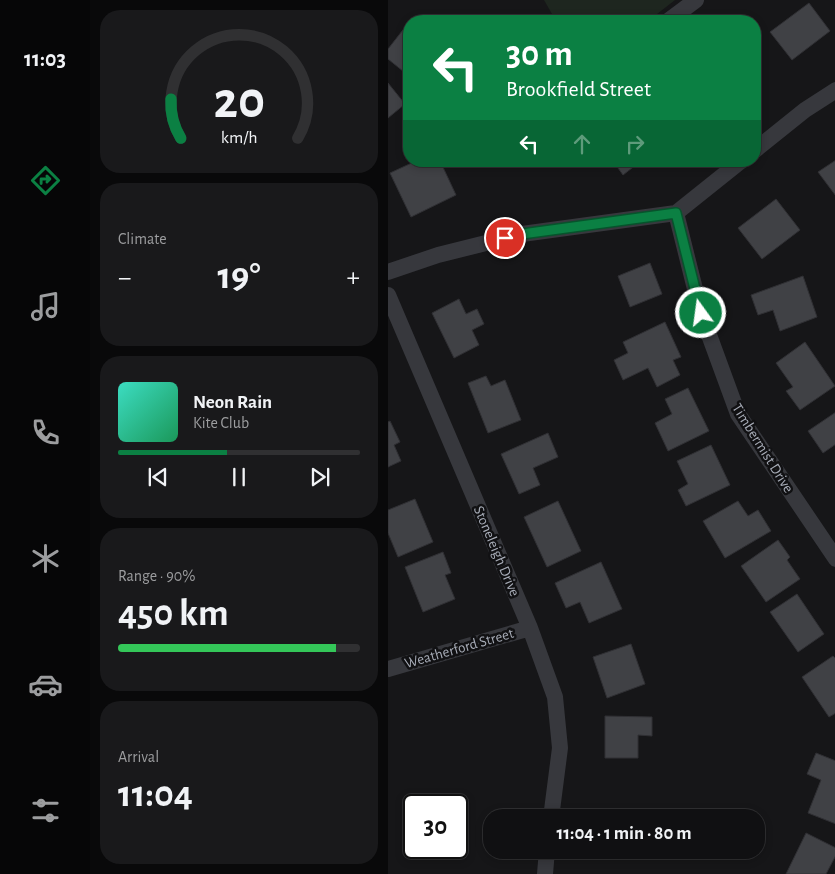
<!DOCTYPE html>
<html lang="en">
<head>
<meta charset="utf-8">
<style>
	body { margin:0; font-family:"Alegreya Sans",sans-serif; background:#19191b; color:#f1f3f6; height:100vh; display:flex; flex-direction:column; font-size:19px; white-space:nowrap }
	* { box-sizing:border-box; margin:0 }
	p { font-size:16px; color:#9c9d9f }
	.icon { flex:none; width:28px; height:28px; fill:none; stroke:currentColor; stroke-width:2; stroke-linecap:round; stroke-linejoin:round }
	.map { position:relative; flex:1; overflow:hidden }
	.details { display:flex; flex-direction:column; gap:10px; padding:10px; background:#09090a; width:298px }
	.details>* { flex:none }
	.top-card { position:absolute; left:15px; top:15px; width:358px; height:152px; border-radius:20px; box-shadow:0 2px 8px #0003,0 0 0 1px #303032; background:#0b8043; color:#fff; overflow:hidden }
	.speed { position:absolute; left:15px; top:794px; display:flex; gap:10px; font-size:25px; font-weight:700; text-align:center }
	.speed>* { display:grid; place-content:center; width:65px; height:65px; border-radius:50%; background:#101012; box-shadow:0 2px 8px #0003,0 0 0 1px #303032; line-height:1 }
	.speed .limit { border:2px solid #111; border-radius:8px; background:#fff; color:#111 }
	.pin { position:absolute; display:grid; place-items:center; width:42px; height:42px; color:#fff; margin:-21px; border:2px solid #fff; border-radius:50%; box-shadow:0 1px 5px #0007 }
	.me { position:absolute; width:55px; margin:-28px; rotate:346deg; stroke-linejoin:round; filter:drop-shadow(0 0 4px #0008) }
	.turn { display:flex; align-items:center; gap:18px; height:105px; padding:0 20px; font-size:22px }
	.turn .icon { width:65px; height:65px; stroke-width:2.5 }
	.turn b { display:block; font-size:35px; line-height:42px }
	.lanes { display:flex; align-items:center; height:48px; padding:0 20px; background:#0003; justify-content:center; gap:25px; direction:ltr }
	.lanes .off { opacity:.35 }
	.big { font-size:38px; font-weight:600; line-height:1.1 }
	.details .tile { flex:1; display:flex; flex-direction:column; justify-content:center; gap:8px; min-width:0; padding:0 18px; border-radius:20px; background:#19191b }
	.details .dial { align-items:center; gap:0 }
	.dial svg { height:130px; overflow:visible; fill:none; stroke:#303032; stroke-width:7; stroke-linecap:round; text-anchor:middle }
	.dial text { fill:#f1f3f6; stroke:none }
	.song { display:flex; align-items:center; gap:15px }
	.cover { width:60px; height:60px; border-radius:8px; background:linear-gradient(135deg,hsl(170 70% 55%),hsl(150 70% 35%)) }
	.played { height:5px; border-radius:2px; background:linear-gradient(90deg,#0b8043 45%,#303032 45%) }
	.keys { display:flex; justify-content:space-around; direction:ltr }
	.heat { display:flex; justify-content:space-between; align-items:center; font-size:28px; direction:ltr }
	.charge { height:8px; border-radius:4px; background:linear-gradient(90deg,#34c759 90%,#303032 0) }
	.trip { position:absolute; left:95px; top:809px; width:282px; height:50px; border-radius:20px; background:#101012; box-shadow:0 2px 8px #0003,0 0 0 1px #303032; font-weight:600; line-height:50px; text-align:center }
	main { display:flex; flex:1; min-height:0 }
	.menu { display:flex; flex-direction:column; width:90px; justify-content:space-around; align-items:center; background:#060607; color:#9c9d9f }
	.menu .icon { width:35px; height:35px }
	.menu .active { color:#0b8043 }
	.menu b { font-size:22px; color:#f1f3f6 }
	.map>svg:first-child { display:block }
</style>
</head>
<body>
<main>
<nav class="menu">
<b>11:03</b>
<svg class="icon active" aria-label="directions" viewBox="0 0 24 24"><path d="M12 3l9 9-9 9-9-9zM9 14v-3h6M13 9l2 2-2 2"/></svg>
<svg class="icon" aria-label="music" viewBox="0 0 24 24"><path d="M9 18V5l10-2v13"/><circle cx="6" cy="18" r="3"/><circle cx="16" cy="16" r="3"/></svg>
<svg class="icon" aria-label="phone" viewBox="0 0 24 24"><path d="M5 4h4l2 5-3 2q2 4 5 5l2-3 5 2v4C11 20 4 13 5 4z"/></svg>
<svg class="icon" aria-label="climate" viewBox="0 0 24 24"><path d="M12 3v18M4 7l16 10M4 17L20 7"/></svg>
<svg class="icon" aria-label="car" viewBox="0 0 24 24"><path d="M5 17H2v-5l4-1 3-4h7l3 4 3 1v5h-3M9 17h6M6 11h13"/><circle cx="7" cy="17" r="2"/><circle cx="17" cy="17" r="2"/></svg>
<svg class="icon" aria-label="filters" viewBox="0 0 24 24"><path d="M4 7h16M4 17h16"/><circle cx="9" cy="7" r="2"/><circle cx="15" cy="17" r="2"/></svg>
</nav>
<section class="details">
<div class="tile dial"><svg viewBox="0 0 100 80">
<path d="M14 69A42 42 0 1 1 86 69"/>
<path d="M14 69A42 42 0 0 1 8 45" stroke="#0b8043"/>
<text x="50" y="56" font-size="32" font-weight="700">20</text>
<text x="50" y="72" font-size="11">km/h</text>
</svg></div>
<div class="tile"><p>Climate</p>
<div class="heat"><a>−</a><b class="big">19°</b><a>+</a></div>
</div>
<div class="tile">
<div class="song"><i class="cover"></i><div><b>Neon Rain</b><p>Kite Club</p></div></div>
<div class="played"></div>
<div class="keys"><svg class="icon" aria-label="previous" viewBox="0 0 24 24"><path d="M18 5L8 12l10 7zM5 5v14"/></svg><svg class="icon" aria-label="pause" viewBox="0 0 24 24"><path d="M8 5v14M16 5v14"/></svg><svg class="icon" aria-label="next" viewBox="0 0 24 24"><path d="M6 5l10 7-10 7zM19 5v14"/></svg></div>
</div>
<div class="tile"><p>Range · 90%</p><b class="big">450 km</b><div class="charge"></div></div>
<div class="tile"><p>Arrival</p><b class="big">11:04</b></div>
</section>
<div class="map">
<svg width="448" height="874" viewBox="0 0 448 874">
	<rect width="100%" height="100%" fill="#161618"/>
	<!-- green -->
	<path fill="#1e261f" d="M 156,0 L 287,0 L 260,21 L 168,21 Z"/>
	<!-- building -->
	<path fill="#404145" stroke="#303034" d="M 421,3 L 442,31 L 404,60 L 382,32 Z
		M 18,26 L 21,29 L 21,76 L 0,59 L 0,49 Z
		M 0,83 L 17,104 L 0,118 Z
		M 448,160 L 448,196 L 430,172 Z
		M 28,161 L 41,161 L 43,167 L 53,163 L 68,195 L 23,217 L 2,173 Z
		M 225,161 L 253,161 L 235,175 Z
		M 388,199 L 412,230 L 374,259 L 350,228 Z
		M 262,263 L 274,294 L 242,307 L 230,276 Z
		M 415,276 L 429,317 L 392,331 L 385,310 L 370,315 L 363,295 Z
		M 71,299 L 78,314 L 89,309 L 96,324 L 84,330 L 91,345 L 66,358 L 44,313 Z
		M 277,322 L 293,357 L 285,360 L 292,375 L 269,387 L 260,368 L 235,380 L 226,360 L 240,353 L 235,342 Z
		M 417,342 L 447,386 L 412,410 L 398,391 L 405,387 L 388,363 Z
		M 98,376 L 103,386 L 117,380 L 133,420 L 100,433 L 80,383 Z
		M 300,388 L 321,431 L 280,451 L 267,423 L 284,414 L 277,399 Z
		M 448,412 L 448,444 L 435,453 L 420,431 Z
		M 2,421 L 12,442 L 6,445 L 13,461 L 0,467 L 0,422 Z
		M 160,433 L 170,457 L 145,468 L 152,485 L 131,494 L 113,454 Z
		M 323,445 L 342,485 L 298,506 L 290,490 L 300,484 L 289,461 Z
		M 27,499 L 45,542 L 10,557 L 0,533 L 0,510 Z
		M 170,501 L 193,551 L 159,567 L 136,517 Z
		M 350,501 L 360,516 L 370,510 L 383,531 L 337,558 L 315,521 Z
		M 390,540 L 402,557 L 399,560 L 412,579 L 378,602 L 353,566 Z
		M 55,552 L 63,573 L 57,575 L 67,599 L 35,612 L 17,567 Z
		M 213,562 L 234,609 L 201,623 L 192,602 L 178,608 L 167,583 Z
		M 409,594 L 436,634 L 410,652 L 382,612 Z
		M 243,644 L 257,684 L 219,698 L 205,657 Z
		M 445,656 L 448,659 L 448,713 L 441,717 L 414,677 Z
		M 217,716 L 264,717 L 264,736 L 250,735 L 250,758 L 217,758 Z
		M 428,753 L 448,761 L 448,824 L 420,813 L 433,780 L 419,774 Z
		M 418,833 L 448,848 L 448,855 L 438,874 L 398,874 Z"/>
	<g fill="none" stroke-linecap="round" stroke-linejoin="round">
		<!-- street -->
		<path stroke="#37383d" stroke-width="16" d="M 280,21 L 308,0
			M 366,151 L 417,110 L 448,90
			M 288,213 L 313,313 L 350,414 L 448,559
			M 288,213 L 353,161
			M 0,272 L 50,255 L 134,234 L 288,213
			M 0,295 L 142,628 L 167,697 L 172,748 L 163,818
			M 0,669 L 142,628
			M 157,874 L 159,850"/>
	</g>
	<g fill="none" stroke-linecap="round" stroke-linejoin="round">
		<defs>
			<path id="route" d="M 117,238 L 134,234 L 288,213 L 313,313"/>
		</defs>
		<!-- route casing -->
		<use href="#route" stroke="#07532c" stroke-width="12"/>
		<!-- route -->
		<use href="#route" stroke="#0b8043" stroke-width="9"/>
	</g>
	<g text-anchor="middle" stroke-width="5" stroke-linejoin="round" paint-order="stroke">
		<!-- street labels -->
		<g font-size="15" fill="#a8adb8" stroke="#111113">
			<text transform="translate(375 448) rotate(58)" y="5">Timbermist Drive</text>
			<text transform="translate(109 551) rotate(67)" y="5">Stoneleigh Drive</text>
			<text transform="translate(71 648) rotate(-16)" y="5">Weatherford Street</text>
		</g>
	</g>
</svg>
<div class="speed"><div class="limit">30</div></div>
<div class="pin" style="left:117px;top:238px;background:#d93025"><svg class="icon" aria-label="arrive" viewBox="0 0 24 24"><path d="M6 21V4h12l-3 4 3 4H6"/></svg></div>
<svg class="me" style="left:313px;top:313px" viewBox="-20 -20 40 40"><circle r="17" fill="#0b8043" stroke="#fff" stroke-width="3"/><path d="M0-11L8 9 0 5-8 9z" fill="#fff"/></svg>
<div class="trip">11:04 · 1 min · 80 m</div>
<div class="top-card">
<div class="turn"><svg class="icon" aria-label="left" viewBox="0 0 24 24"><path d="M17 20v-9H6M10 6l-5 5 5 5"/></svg><div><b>30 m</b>Brookfield Street</div></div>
<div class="lanes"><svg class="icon" aria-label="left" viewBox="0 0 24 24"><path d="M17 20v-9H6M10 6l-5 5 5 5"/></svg><svg class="icon off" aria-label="ahead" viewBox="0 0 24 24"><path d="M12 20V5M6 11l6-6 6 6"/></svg><svg class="icon off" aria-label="right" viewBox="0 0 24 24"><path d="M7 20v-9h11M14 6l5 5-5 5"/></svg></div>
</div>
</div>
</main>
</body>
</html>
